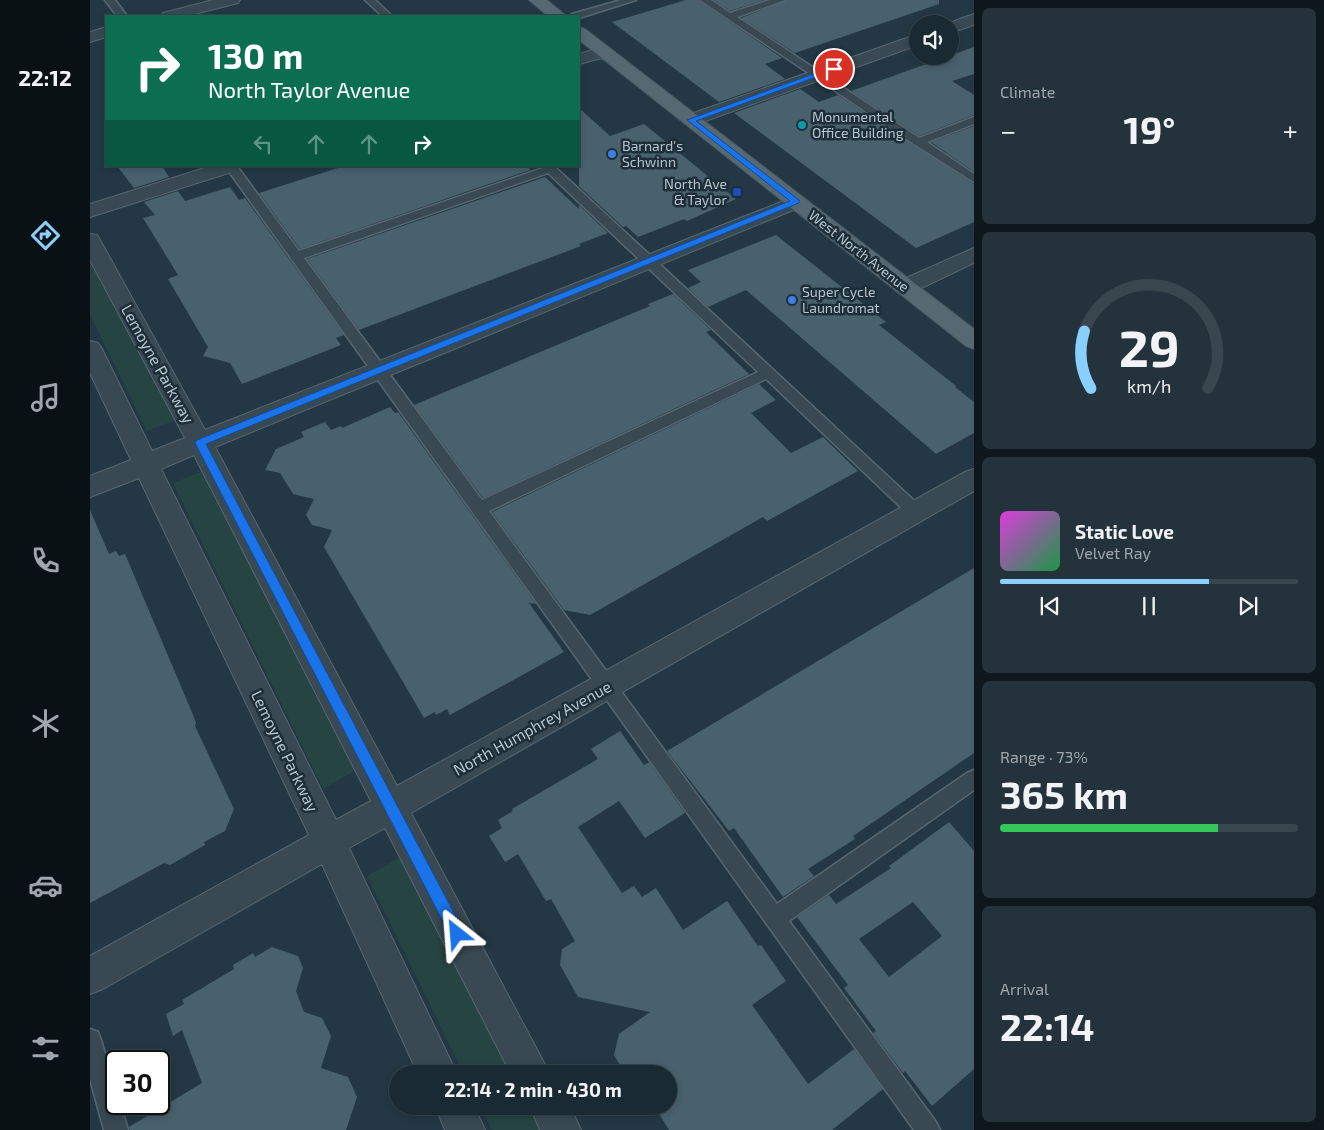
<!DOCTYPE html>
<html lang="en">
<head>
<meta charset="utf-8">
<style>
	body { margin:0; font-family:"Exo 2",sans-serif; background:#23323b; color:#f1f3f6; height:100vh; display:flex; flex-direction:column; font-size:19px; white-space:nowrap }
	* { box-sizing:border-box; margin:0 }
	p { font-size:16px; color:#9fa7ac }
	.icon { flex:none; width:28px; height:28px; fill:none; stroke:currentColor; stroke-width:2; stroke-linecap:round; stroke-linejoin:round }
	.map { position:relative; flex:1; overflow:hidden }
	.sheet { display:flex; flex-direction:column; gap:8px; padding:8px; background:#0e171c; width:350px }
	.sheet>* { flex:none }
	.guide { position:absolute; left:15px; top:15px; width:475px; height:152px; border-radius:0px; box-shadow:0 2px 8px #0003,0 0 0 1px #38464e; background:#0b6e4f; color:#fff; overflow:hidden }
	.tools { position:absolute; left:819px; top:15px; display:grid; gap:10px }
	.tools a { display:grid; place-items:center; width:50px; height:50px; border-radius:50%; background:#1a2a33; box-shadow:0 2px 8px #0003,0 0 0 1px #38464e; font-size:25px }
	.speed { position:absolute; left:15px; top:1050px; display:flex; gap:10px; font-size:25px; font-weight:700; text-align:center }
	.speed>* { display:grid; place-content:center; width:65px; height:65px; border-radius:50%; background:#1a2a33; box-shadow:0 2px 8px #0003,0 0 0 1px #38464e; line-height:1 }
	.speed .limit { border:2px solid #111; border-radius:8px; background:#fff; color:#111 }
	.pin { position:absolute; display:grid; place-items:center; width:42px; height:42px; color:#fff; margin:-21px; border:2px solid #fff; border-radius:50%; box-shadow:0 1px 5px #0007 }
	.me { position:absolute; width:55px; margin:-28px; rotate:332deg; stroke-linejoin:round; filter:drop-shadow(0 0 4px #0008) }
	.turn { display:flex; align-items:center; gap:18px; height:105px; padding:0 20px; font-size:22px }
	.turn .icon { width:65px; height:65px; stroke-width:2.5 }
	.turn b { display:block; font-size:35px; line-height:42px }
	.lanes { display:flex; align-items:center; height:48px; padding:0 20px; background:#0003; justify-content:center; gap:25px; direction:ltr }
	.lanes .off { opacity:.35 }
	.big { font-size:38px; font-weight:700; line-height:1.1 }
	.sheet .widget { flex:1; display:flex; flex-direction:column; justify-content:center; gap:8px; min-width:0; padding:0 18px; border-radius:8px; background:#23323b }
	.sheet .dial { align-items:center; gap:0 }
	.dial svg { height:130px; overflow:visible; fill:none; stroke:#38464e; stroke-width:7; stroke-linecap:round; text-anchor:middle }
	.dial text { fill:#f1f3f6; stroke:none }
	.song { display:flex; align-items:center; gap:15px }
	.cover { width:60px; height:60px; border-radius:8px; background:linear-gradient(135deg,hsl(300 70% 55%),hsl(140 70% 35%)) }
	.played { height:5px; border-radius:2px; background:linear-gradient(90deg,#89d0ff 70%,#38464e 70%) }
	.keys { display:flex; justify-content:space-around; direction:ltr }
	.heat { display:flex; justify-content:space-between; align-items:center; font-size:28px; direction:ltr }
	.charge { height:8px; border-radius:4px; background:linear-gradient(90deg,#34c759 73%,#38464e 0) }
	.trip { position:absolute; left:299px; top:1065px; width:288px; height:50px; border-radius:25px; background:#1a2a33; box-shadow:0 2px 8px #0003,0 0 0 1px #38464e; font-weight:700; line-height:50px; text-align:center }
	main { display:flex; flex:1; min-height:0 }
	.tabs { display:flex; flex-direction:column; width:90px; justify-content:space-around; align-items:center; background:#0a1114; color:#9fa7ac }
	.tabs .icon { width:35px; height:35px }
	.tabs .current { color:#89d0ff }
	.tabs b { font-size:22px; color:#f1f3f6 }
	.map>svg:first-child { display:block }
</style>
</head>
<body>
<main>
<nav class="tabs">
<b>22:12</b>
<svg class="icon current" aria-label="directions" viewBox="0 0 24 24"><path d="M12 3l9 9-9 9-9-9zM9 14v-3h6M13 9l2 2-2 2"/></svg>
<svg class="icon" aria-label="music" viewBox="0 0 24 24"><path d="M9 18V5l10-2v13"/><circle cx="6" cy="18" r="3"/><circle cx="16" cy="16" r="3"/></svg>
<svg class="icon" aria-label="phone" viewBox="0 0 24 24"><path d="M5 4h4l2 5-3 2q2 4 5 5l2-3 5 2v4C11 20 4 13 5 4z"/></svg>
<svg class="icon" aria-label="climate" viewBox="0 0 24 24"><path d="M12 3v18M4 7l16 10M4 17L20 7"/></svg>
<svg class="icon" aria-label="car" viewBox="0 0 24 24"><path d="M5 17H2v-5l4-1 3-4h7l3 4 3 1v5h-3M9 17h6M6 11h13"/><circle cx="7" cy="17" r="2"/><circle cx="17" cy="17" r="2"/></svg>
<svg class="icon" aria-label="filters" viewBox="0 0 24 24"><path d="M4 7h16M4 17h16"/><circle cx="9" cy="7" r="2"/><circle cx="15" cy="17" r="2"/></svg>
</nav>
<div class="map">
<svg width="884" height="1130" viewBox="0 0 884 1130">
	<rect width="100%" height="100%" fill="#233844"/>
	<!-- green -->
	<path fill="#264542" d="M 0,254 L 86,420 L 57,431 L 0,315 Z
		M 113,471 L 268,769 L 233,789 L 83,483 Z
		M 314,855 L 427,1074 L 374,1074 L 277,876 Z
		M 390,1106 L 444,1106 L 456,1130 L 402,1130 Z"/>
	<!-- building -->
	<path fill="#49616d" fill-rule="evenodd" d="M 596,0 L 608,0 L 692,58 L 675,64 L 695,79 L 629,102 L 522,22 Z
		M 624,0 L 674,0 L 640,11 Z
		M 697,0 L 849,0 L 849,4 L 705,53 L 651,18 Z
		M 884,47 L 884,74 L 862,81 L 884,95 L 884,115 L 829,136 L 761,91 Z
		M 710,89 L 729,102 L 748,95 L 884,184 L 884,222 L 826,248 L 644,113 Z
		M 489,108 L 520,136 L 554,124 L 646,199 L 597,221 L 594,219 L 548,237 L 536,226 L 533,227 L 489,186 Z
		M 884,126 L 884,172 L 841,142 Z
		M 27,166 L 72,166 L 79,177 L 44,188 Z
		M 254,166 L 439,166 L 440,170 L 210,249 L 169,193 Z
		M 455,177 L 489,209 L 489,205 L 518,233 L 489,244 L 491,246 L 269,330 L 217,259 Z
		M 140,187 L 149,200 L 155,198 L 254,335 L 246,338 L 251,345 L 152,384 L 140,363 L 113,356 L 118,347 L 78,279 L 88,275 L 53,218 L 65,215 L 54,202 L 88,191 L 95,201 Z
		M 686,235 L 796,322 L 789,325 L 866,386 L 865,387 L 884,402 L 884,433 L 846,454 L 656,290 L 618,307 L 598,288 L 611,282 L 598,270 Z
		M 583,294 L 621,330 L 616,332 L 659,374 L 393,498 L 324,405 L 560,306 L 558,304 Z
		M 669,384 L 686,400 L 661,413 L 701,453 L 733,437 L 768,471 L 677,521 L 673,517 L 500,615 L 474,610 L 402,512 Z
		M 300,407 L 305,413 L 308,412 L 446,604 L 439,603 L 474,652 L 360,715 L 357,709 L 346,715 L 345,712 L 334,718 L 234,547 L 242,530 L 222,525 L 216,515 L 224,499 L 203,494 L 190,473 L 175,470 L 186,449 L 214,437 L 211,432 L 235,422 L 241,430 L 251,426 L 252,428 Z
		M 0,510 L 19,554 L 26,551 L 29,556 L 35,554 L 101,710 L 106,723 L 105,726 L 144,809 L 135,831 L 114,842 L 115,845 L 80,865 L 74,863 L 0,903 Z
		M 884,568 L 884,753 L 763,836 L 765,839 L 718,869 L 724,876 L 693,897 L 644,828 L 639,831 L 577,751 Z
		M 530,731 L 554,765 L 559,762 L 595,813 L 555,838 L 529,801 L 488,827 L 532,893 L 544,886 L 552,897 L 566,888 L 593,930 L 637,901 L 668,946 L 671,945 L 696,981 L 662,1005 L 718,1084 L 764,1049 L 793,1089 L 742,1130 L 579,1130 L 569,1114 L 570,1106 L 578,1106 L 578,1074 L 535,1074 L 524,1055 L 529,1034 L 560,1012 L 488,997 L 470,965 L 472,949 L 485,941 L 461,899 L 456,901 L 428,854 L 415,862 L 399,836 L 412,828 L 408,820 L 423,811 L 422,809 L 508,759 L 501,749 Z
		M 859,822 L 884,851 L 884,1069 L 842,1106 L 815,1071 L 813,1073 L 783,1033 L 786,1031 L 754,988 L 758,985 L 707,917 L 739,895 L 746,904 L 801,868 L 799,866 ZM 823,902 L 852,936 L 799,977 L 769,939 Z
		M 182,947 L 208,956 L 213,968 L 206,991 L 214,1012 L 232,1018 L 241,1036 L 231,1068 L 258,1077 L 267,1097 L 256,1130 L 40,1130 L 39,1127 L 112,1083 L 92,1030 L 83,1036 L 76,1014 L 94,1004 L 92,1000 L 144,969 L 143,965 L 163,953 L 165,957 Z"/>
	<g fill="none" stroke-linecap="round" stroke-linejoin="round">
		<defs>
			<path id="service" d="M 15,0 L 25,0 L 37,16 L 27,16 Z
				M 275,0 L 285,0 L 302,16 L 292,16 Z
				M 531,0 L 546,0 L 489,18 L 489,16 L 480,16 L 482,14 Z
				M 610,0 L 621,0 L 640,13 L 680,0 L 695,0 L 647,17 L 829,138 L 884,117 L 884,124 L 837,142 L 884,174 L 884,182 L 824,144 Z
				M 135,166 L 147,166 L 209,251 L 453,168 L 451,166 L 464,166 L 832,508 L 834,512 L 832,516 L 826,518 L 820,516 L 676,379 L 399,511 L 687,904 L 877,773 L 884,770 L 884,790 L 699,921 L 846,1122 L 850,1130 L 824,1130 ZM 458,173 L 668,372 L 392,500 L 214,258 Z
				M 0,1029 L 8,1032 L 11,1040 L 26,1092 L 26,1104 L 30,1104 L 38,1130 L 14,1130 L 0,1079 Z"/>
			<path id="minor" d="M 123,0 L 150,0 L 148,3 L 97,16 L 71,16 L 73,13 Z
				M 884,14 L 884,25 L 860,33 L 860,24 L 856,24 Z
				M 16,27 L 16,37 L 0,42 L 0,32 Z
				M 828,34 L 828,45 L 607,124 L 601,125 L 595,124 L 592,120 L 595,116 Z
				M 514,47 L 520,48 L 522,52 L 520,56 L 489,64 L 489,54 Z
				M 121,166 L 150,166 L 148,170 L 0,217 L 0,204 Z
				M 706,196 L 713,198 L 716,202 L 713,206 L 125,447 L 307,786 L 875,472 L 884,469 L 884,491 L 321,813 L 460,1074 L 421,1074 L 295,828 L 259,848 L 367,1074 L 328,1074 L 232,864 L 13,989 L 0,994 L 0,956 L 219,835 L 49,478 L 0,497 L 0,476 L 41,460 L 0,373 L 0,341 L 8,343 L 12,349 L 62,451 L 95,438 L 0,260 L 0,234 L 7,235 L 10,240 L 115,430 ZM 104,455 L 281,801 L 246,820 L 71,469 Z
				M 884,248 L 884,263 L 823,292 L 815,294 L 807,292 L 804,287 L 807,282 Z
				M 345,1106 L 384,1106 L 395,1130 L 355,1130 Z
				M 440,1106 L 480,1106 L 491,1130 L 450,1130 Z"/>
			<path id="primary" d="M 439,0 L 457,0 L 476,16 L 458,16 Z
				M 489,27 L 495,29 L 884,329 L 884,349 L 876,346 L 489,40 Z"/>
		</defs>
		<!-- service casing -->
		<use href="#service" stroke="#566771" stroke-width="3"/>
		<!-- minor casing -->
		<use href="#minor" stroke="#566771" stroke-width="2"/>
		<!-- primary casing -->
		<use href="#primary" stroke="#455560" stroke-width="2"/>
		<!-- service -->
		<use href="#service" fill="#384953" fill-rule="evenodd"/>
		<!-- minor -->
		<use href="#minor" fill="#384953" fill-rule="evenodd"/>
		<!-- primary -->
		<use href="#primary" fill="#566973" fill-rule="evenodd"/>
	</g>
	<!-- route -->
	<path fill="#1a73e8" stroke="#114b97" d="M 742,67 L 748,69 L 606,121 L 709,200 L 709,203 L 116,444 L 372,928 L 374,934 L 372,939 L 367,941 L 362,939 L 105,443 L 107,440 L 700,201 L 597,120 Z"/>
	<!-- markers -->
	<circle fill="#0f9aa8" stroke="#1d2e39" stroke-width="2" cx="712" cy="125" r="5"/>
	<g fill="#3f7fe0" stroke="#1d2e39" stroke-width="2">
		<circle cx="522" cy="154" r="5"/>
		<circle cx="702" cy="300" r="5"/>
	</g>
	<rect fill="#1a4fb4" stroke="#1d2e39" stroke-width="2" x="642" y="187" width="10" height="10" rx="2.5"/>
	<g text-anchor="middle" stroke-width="5" stroke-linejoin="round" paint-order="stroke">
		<!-- far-poi labels -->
		<g font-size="14" fill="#b5c4cd" stroke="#1d2e39" text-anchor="start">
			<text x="722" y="122">Monumental<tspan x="722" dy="16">Office Building</tspan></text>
			<text x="532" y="151">Barnard's<tspan x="532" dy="16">Schwinn</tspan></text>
			<text x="637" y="189" text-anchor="end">North Ave<tspan x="637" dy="16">&amp; Taylor</tspan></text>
			<text x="712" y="297">Super Cycle<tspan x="712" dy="16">Laundromat</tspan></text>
		</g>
		<!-- far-street labels -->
		<g font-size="14" fill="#b5c4cd" stroke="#1d2e39">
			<text transform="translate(769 251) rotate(38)" y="5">West North Avenue</text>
		</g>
		<!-- street labels -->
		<g font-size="16" fill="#b5c4cd" stroke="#1d2e39">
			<text transform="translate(68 364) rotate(61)" y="6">Lemoyne Parkway</text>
			<text transform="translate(442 728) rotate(-29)" y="6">North Humphrey Avenue</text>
			<text transform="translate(195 751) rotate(64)" y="6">Lemoyne Parkway</text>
		</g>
	</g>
</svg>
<div class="tools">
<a><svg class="icon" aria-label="sound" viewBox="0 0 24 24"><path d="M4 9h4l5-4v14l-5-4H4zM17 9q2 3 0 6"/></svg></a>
</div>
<div class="speed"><div class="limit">30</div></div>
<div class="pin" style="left:744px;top:69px;background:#d93025"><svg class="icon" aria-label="arrive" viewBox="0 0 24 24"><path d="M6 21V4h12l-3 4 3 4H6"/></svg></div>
<svg class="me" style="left:367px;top:934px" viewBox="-20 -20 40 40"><path d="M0-17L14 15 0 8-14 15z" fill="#1a73e8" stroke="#fff" stroke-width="4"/></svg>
<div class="trip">22:14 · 2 min · 430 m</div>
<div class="guide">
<div class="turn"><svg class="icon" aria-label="right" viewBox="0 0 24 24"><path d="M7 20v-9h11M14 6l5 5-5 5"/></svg><div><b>130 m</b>North Taylor Avenue</div></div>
<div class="lanes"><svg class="icon off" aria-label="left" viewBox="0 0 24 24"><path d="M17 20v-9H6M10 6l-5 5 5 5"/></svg><svg class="icon off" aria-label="ahead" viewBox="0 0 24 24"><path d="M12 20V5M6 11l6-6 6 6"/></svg><svg class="icon off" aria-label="ahead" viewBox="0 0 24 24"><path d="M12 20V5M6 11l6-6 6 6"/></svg><svg class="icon" aria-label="right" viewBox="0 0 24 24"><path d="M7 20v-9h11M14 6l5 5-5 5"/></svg></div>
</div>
</div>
<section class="sheet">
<div class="widget"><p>Climate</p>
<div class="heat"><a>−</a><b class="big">19°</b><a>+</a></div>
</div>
<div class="widget dial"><svg viewBox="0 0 100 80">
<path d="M14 69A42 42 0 1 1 86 69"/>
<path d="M14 69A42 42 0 0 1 10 34" stroke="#89d0ff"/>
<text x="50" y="56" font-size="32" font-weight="700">29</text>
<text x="50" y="72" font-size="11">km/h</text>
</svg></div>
<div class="widget">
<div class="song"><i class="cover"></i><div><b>Static Love</b><p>Velvet Ray</p></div></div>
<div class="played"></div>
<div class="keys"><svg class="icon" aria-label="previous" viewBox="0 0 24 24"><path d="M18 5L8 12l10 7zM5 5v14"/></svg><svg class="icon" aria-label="pause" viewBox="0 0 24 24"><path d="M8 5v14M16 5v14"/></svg><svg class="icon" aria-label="next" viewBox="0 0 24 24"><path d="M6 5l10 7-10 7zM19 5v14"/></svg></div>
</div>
<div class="widget"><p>Range · 73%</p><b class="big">365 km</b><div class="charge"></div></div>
<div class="widget"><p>Arrival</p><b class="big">22:14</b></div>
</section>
</main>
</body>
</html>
